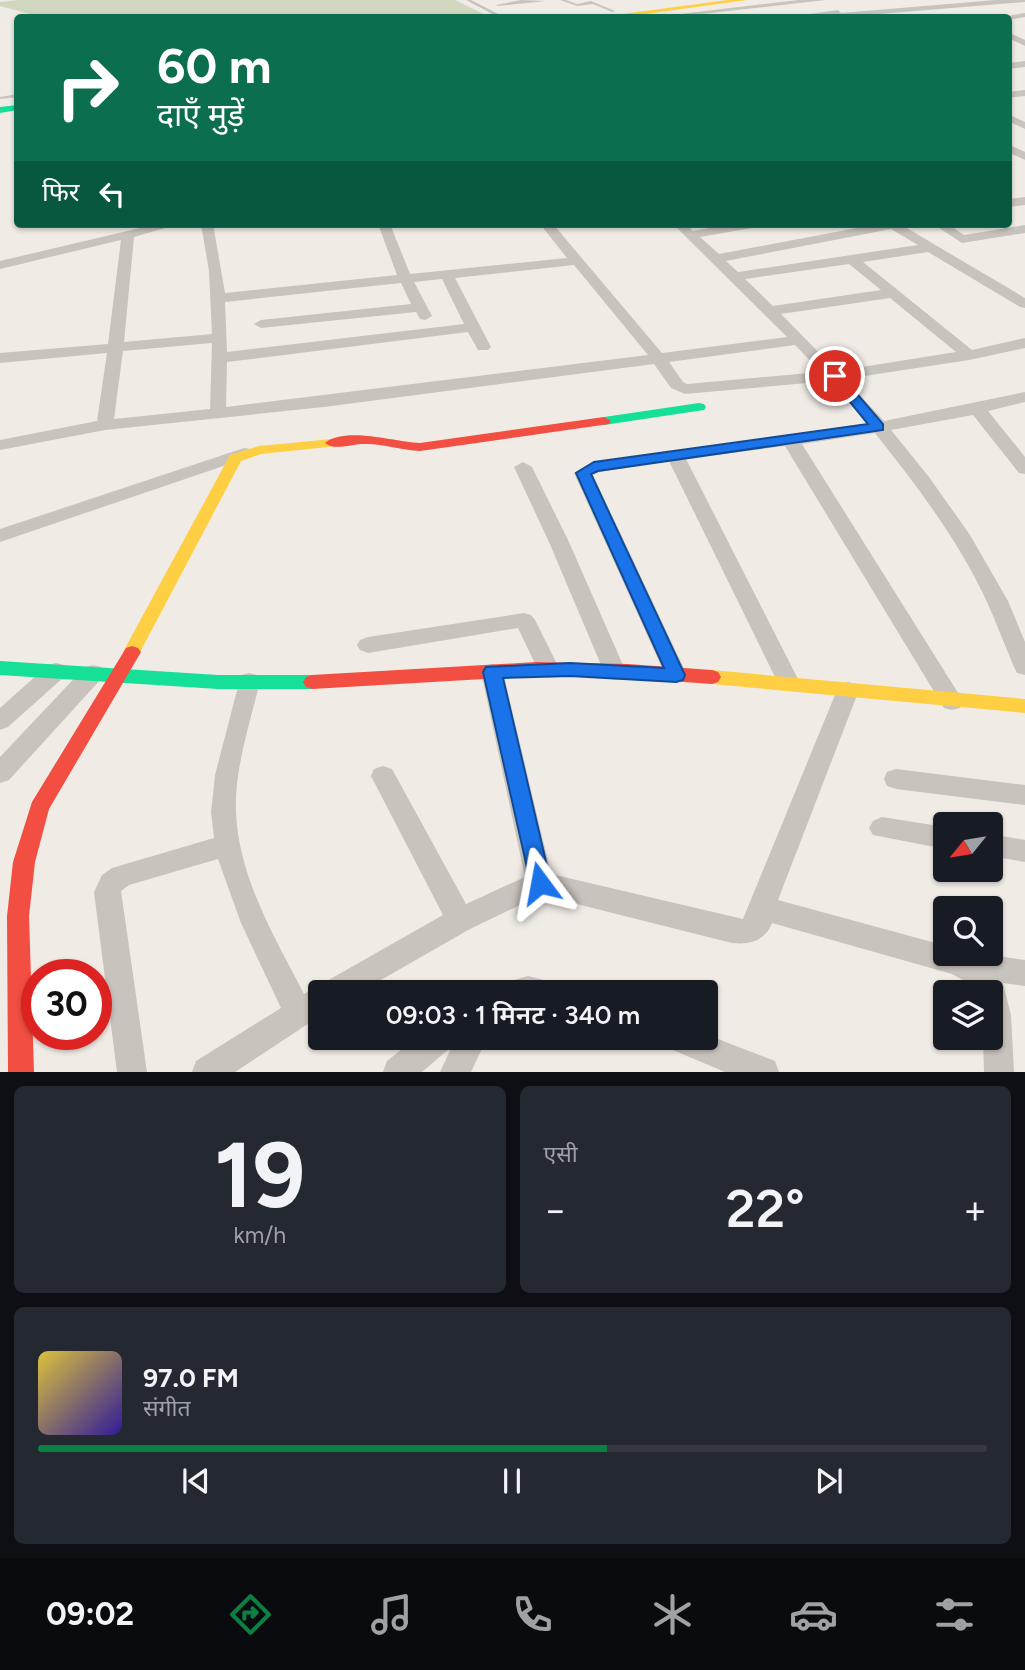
<!DOCTYPE html>
<html lang="hi">
<head>
<meta charset="utf-8">
<style>
	body { margin:0; font-family:Figtree,"Noto Sans Devanagari",sans-serif; background:#242831; color:#f1f3f6; height:100vh; display:flex; flex-direction:column; font-size:26px; white-space:nowrap }
	* { box-sizing:border-box; margin:0 }
	p { font-size:23px; color:#9ea1a6 }
	.icon { flex:none; width:38px; height:38px; fill:none; stroke:currentColor; stroke-width:2; stroke-linecap:round; stroke-linejoin:round }
	.map { position:relative; height:1072px; overflow:hidden }
	.details { display:flex; flex-direction:column; gap:14px; padding:14px; background:#0d0f14; flex:1 }
	.details>* { flex:none }
	.banner { position:absolute; left:14px; top:14px; width:998px; height:214px; border-radius:7px; box-shadow:0 2px 5px #0004; background:#0b6e4f; color:#fff; overflow:hidden }
	.needle { width:46px; rotate:240deg }
	.controls { position:absolute; left:933px; top:812px; display:grid; gap:14px }
	.controls a { display:grid; place-items:center; width:70px; height:70px; border-radius:7px; background:#171b24; box-shadow:0 2px 5px #0004; font-size:35px }
	.speed { position:absolute; left:21px; top:959px; display:flex; gap:14px; font-size:35px; font-weight:700; text-align:center }
	.speed>* { display:grid; place-content:center; width:91px; height:91px; border-radius:50%; background:#171b24; box-shadow:0 2px 5px #0004; line-height:1 }
	.speed .limit { border:10px solid #d22; background:#fff; color:#111 }
	.pin { position:absolute; display:grid; place-items:center; width:60px; height:60px; color:#fff; margin:-30px; border:4px solid #fff; border-radius:50%; box-shadow:0 2px 7px #0007 }
	.me { position:absolute; width:77px; margin:-38px; rotate:347deg; stroke-linejoin:round; filter:drop-shadow(0 0 5px #0008) }
	.turn { display:flex; align-items:center; gap:24px; height:147px; padding:0 28px; font-size:32px }
	.turn .icon { width:91px; height:91px; stroke-width:2.5 }
	.turn b { display:block; font-size:49px; line-height:60px }
	.then { display:flex; align-items:center; height:66px; padding:0 28px; background:#0003; gap:14px; font-size:26px }
	.big { font-size:52px; font-weight:600; line-height:1.1 }
	.details .card { flex:1; display:flex; flex-direction:column; justify-content:center; gap:10px; min-width:0; padding:0 24px; border-radius:10px; background:#242831 }
	.details .dial { align-items:center; gap:0 }
	.dial b { font-size:91px; line-height:1 }
	.song { display:flex; align-items:center; gap:21px }
	.cover { width:84px; height:84px; border-radius:10px; background:linear-gradient(135deg,hsl(50 70% 55%),hsl(250 70% 35%)) }
	.played { height:7px; border-radius:4px; background:linear-gradient(90deg,#0b8043 60%,#363941 60%) }
	.keys { display:flex; justify-content:space-around; direction:ltr }
	.heat { display:flex; justify-content:space-between; align-items:center; font-size:38px; direction:ltr }
	.details .tiles { flex:1; display:grid; gap:14px; grid-template-columns:1fr 1fr }
	.card:last-child { grid-column:span 2 }
	.trip { position:absolute; left:308px; top:980px; width:410px; height:70px; border-radius:7px; background:#171b24; box-shadow:0 2px 5px #0004; font-weight:600; line-height:70px; text-align:center }
	.dock { display:flex; height:112px; justify-content:space-around; align-items:center; background:#090b0e; color:#9ea1a6 }
	.dock .icon { width:49px; height:49px }
	.dock .active { color:#0b8043 }
	.dock b { font-size:32px; color:#f1f3f6 }
	.map>svg:first-child { display:block }
</style>
</head>
<body>
<div class="map">
<svg width="1025" height="1072" viewBox="0 0 1025 1072">
	<rect width="100%" height="100%" fill="#f0ebe5"/>
	<!-- green -->
	<path fill="#d1d6bf" d="M 19,0 L 455,0 L 490,17 L 45,18 L 0,6 L 0,2 Z"/>
	<g fill="none" stroke-linecap="round" stroke-linejoin="round">
		<!-- lane -->
		<path fill="#c9c3be" fill-rule="evenodd" d="M 466,0 L 471,0 L 506,18 L 500,18 Z
			M 521,0 L 546,1 L 498,6 L 496,5 Z
			M 560,0 L 566,0 L 577,4 L 591,1 L 615,11 L 612,12 L 593,4 L 577,6 Z
			M 18,94 L 18,97 L 0,99 L 0,97 Z"/>
		<!-- street -->
		<path fill="#c9c3be" fill-rule="evenodd" d="M 799,0 L 826,0 L 684,16 L 680,14 Z
			M 996,0 L 1025,0 L 1025,2 L 843,17 L 840,14 L 783,18 L 838,10 L 841,13 Z
			M 1025,13 L 1025,17 L 1008,20 L 997,18 Z
			M 1008,32 L 1025,40 L 1025,46 L 1008,38 Z
			M 1025,61 L 1025,67 L 1008,69 L 1008,63 Z
			M 1025,90 L 1025,96 L 1008,98 L 1008,92 Z
			M 1008,114 L 1025,122 L 1025,129 L 1008,121 Z
			M 1008,144 L 1025,152 L 1025,160 L 1008,152 Z
			M 1025,197 L 1025,205 L 1008,207 L 1008,199 Z
			M 157,224 L 179,224 L 134,237 L 124,342 L 212,334 L 209,271 L 201,224 L 213,224 L 225,293 L 397,275 L 378,224 L 390,224 L 410,274 L 567,258 L 540,224 L 553,224 L 662,353 L 787,337 L 673,224 L 686,224 L 693,231 L 731,224 L 758,224 L 752,228 L 700,237 L 719,254 L 878,224 L 900,224 L 1025,298 L 1025,308 L 1020,307 L 928,252 L 863,262 L 972,350 L 1025,338 L 1025,348 L 969,360 L 845,379 L 884,421 L 1025,392 L 1025,402 L 988,411 L 1025,457 L 1025,474 L 1019,473 L 973,415 L 891,430 L 929,477 L 970,535 L 1008,601 L 1025,642 L 1025,675 L 1017,673 L 1014,667 C 1005,646 997,624 987,602 C 959,541 917,486 875,433 L 802,444 L 960,696 L 963,702 L 960,708 L 952,710 L 944,708 L 785,446 L 686,459 L 800,683 L 797,689 L 789,691 L 781,689 L 778,683 L 669,461 L 599,472 L 593,475 L 687,675 L 684,681 L 676,683 L 668,681 L 574,473 L 594,462 L 868,424 L 830,381 L 685,394 L 671,388 L 654,364 L 324,407 L 105,430 L 0,450 L 0,440 L 97,421 L 107,353 L 0,363 L 0,353 L 108,344 L 121,240 L 0,269 L 0,261 ZM 891,229 L 918,245 L 738,272 L 726,261 ZM 849,264 L 881,290 L 773,306 L 745,279 ZM 574,265 L 648,355 L 226,407 L 227,362 L 468,332 L 478,350 L 488,350 L 491,347 L 455,278 ZM 442,279 L 464,324 L 227,352 L 225,302 L 401,283 L 411,304 L 261,320 L 254,324 L 261,328 L 416,312 L 420,319 L 425,320 L 432,316 L 414,282 ZM 890,298 L 956,352 L 837,371 L 781,314 ZM 212,343 L 210,409 L 114,419 L 123,351 ZM 795,345 L 821,372 L 687,384 L 683,382 L 669,362 Z
			M 933,224 L 948,224 L 964,235 L 1025,225 L 1025,233 L 962,243 Z
			M 244,448 L 250,449 L 253,453 L 250,457 L 0,542 L 0,529 Z
			M 523,462 L 532,467 L 569,542 L 626,672 L 623,678 L 615,680 L 607,678 L 604,672 L 549,542 L 514,467 Z
			M 524,613 L 531,615 L 535,620 L 560,670 L 557,676 L 549,678 L 541,676 L 518,628 L 368,653 L 360,650 L 357,645 L 360,640 L 368,637 Z
			M 56,663 L 64,665 L 67,671 L 64,677 L 8,727 L 0,730 L 0,708 L 48,665 Z
			M 492,664 L 500,666 L 503,672 L 551,874 L 743,919 L 837,690 L 840,684 L 848,682 L 856,684 L 859,690 L 778,900 L 943,945 L 945,954 L 984,954 L 1025,960 L 1025,986 L 1003,983 L 1011,1015 L 1014,1072 L 984,1072 L 983,1038 L 990,1038 L 990,992 L 977,992 L 970,984 L 952,974 L 772,923 C 765,941 750,945 732,943 L 541,895 L 470,929 L 360,992 L 320,992 L 320,1016 L 235,1072 L 192,1072 L 196,1061 L 281,1008 L 241,923 L 218,859 L 129,885 L 121,891 L 147,1072 L 117,1072 L 94,892 L 102,875 L 112,868 L 214,838 L 211,812 L 215,775 L 241,675 L 249,673 L 257,675 L 260,681 C 250,724 234,769 236,813 C 239,878 275,938 304,994 L 443,915 L 371,776 L 374,769 L 383,766 L 392,769 L 466,904 L 525,877 L 481,672 L 484,666 Z
			M 93,665 L 101,667 L 104,673 L 101,679 L 9,780 L 0,783 L 0,757 L 85,667 Z
			M 896,769 L 1025,785 L 1025,805 L 896,789 L 887,786 L 884,779 L 887,772 Z
			M 882,817 L 945,827 L 945,849 L 873,835 L 869,828 L 873,821 Z
			M 990,834 L 1025,840 L 1025,862 L 990,856 Z
			M 528,976 L 552,982 L 556,992 L 503,992 L 507,982 Z
			M 705,1034 L 775,1061 L 779,1072 L 725,1072 L 668,1048 L 664,1038 L 705,1038 Z
			M 416,1038 L 454,1038 L 450,1048 L 422,1072 L 383,1072 L 387,1061 Z
			M 456,1038 L 487,1038 L 471,1072 L 440,1072 Z"/>
		<!-- fast -->
		<path fill="#16e098" fill-rule="evenodd" d="M 18,105 L 18,110 L 0,113 L 0,107 Z
			M 699,403 L 704,404 L 706,407 L 704,410 L 604,425 L 597,421 L 604,417 Z
			M 0,661 L 218,675 L 312,675 L 318,677 L 321,682 L 318,687 L 312,689 L 218,689 L 0,675 Z"/>
		<!-- slow -->
		<path fill="#ffcf43" fill-rule="evenodd" d="M 728,0 L 747,0 L 616,18 L 592,18 Z
			M 332,439 L 339,443 L 337,446 L 261,454 L 241,461 L 138,656 L 126,656 L 123,652 L 230,455 L 259,446 Z
			M 712,670 L 1025,699 L 1025,713 L 712,684 L 706,682 L 703,677 L 706,672 Z"/>
		<!-- jam -->
		<path fill="#f24e42" fill-rule="evenodd" d="M 604,417 L 611,421 L 609,424 L 420,451 C 401,450 381,443 363,444 C 351,444 334,451 325,443 C 345,426 395,442 420,443 Z
			M 132,646 L 138,648 L 141,652 L 49,809 L 35,862 L 29,916 L 34,1072 L 8,1072 L 7,916 L 13,862 L 32,802 L 126,648 Z
			M 536,662 L 628,664 L 712,670 L 718,672 L 721,677 L 718,682 L 712,684 L 628,678 L 536,676 L 312,689 L 306,687 L 303,682 L 306,677 L 312,675 Z"/>
	</g>
	<!-- route -->
	<path fill="#1a73e8" stroke="#114b97" stroke-width="2" d="M 835,372 L 840,374 L 883,424 L 883,430 L 598,471 L 591,474 L 685,675 L 683,680 L 676,682 L 570,676 L 503,678 L 551,883 L 547,890 L 540,893 L 532,890 L 483,672 L 486,667 L 570,663 L 664,668 L 576,473 L 594,462 L 868,424 L 829,376 Z"/>
</svg>
<div class="controls">
<a><svg class="needle" viewBox="-14 -14 28 28"><path d="M0-13l5 13h-10z" fill="#e53935"/><path d="M0 13l5-13h-10z" fill="#9ea1a6"/></svg></a>
<a><svg class="icon" aria-label="search" viewBox="0 0 24 24"><circle cx="10" cy="10" r="6"/><path d="M15 15l6 6"/></svg></a>
<a><svg class="icon" aria-label="layers" viewBox="0 0 24 24"><path d="M12 4l9 5-9 5-9-5zM3 14l9 5 9-5"/></svg></a>
</div>
<div class="speed"><div class="limit">30</div></div>
<div class="pin" style="left:835px;top:376px;background:#d93025"><svg class="icon" aria-label="arrive" viewBox="0 0 24 24"><path d="M6 21V4h12l-3 4 3 4H6"/></svg></div>
<svg class="me" style="left:540px;top:883px" viewBox="-20 -20 40 40"><path d="M0-17L14 15 0 8-14 15z" fill="#1a73e8" stroke="#fff" stroke-width="4"/></svg>
<div class="trip">09:03 · 1 मिनट · 340 m</div>
<div class="banner">
<div class="turn"><svg class="icon" aria-label="right" viewBox="0 0 24 24"><path d="M7 20v-9h11M14 6l5 5-5 5"/></svg><div><b>60 m</b>दाएँ मुड़ें</div></div>
<div class="then">फिर<svg class="icon" aria-label="left" viewBox="0 0 24 24"><path d="M17 20v-9H6M10 6l-5 5 5 5"/></svg></div>
</div>
</div>
<section class="details">
<div class="tiles">
<div class="card dial"><b>19</b><p>km/h</p></div>
<div class="card"><p>एसी</p>
<div class="heat"><a>−</a><b class="big">22°</b><a>+</a></div>
</div>
<div class="card">
<div class="song"><i class="cover"></i><div><b>97.0 FM</b><p>संगीत</p></div></div>
<div class="played"></div>
<div class="keys"><svg class="icon" aria-label="previous" viewBox="0 0 24 24"><path d="M18 5L8 12l10 7zM5 5v14"/></svg><svg class="icon" aria-label="pause" viewBox="0 0 24 24"><path d="M8 5v14M16 5v14"/></svg><svg class="icon" aria-label="next" viewBox="0 0 24 24"><path d="M6 5l10 7-10 7zM19 5v14"/></svg></div>
</div>
</div>
</section>
<nav class="dock">
<b>09:02</b>
<svg class="icon active" aria-label="directions" viewBox="0 0 24 24"><path d="M12 3l9 9-9 9-9-9zM9 14v-3h6M13 9l2 2-2 2"/></svg>
<svg class="icon" aria-label="music" viewBox="0 0 24 24"><path d="M9 18V5l10-2v13"/><circle cx="6" cy="18" r="3"/><circle cx="16" cy="16" r="3"/></svg>
<svg class="icon" aria-label="phone" viewBox="0 0 24 24"><path d="M5 4h4l2 5-3 2q2 4 5 5l2-3 5 2v4C11 20 4 13 5 4z"/></svg>
<svg class="icon" aria-label="climate" viewBox="0 0 24 24"><path d="M12 3v18M4 7l16 10M4 17L20 7"/></svg>
<svg class="icon" aria-label="car" viewBox="0 0 24 24"><path d="M5 17H2v-5l4-1 3-4h7l3 4 3 1v5h-3M9 17h6M6 11h13"/><circle cx="7" cy="17" r="2"/><circle cx="17" cy="17" r="2"/></svg>
<svg class="icon" aria-label="filters" viewBox="0 0 24 24"><path d="M4 7h16M4 17h16"/><circle cx="9" cy="7" r="2"/><circle cx="15" cy="17" r="2"/></svg>
</nav>
</body>
</html>
